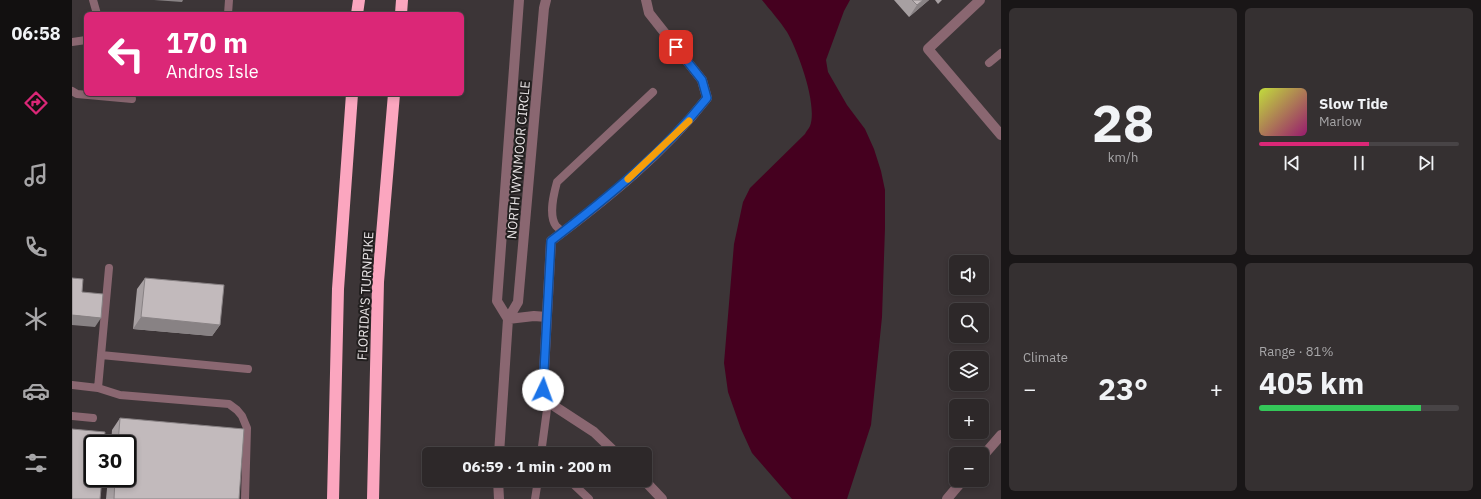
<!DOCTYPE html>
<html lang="en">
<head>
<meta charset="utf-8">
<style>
	body { margin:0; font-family:"IBM Plex Sans",sans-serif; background:#353031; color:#f1f3f6; height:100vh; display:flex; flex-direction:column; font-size:15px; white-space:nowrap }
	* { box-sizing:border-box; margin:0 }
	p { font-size:13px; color:#a7a6a8 }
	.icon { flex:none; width:22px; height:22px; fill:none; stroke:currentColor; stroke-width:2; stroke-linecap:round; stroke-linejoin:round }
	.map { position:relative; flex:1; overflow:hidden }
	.sheet { display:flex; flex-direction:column; gap:8px; padding:8px; background:#191617; width:480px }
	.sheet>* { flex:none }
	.banner { position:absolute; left:12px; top:12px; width:380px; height:84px; border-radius:6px; box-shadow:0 2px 6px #0003,0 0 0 1px #484446; background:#db2777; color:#fff; overflow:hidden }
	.tools { position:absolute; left:877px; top:255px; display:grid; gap:8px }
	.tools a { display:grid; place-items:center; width:40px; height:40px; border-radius:6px; background:#2d2829; box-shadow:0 2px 6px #0003,0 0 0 1px #484446; font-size:20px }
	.speed { position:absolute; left:12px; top:435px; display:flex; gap:8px; font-size:20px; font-weight:700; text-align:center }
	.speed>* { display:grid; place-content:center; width:52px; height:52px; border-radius:50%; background:#2d2829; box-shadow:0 2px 6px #0003,0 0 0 1px #484446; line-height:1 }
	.speed .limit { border:2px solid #111; border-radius:6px; background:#fff; color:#111 }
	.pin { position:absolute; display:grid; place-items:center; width:34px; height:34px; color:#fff; margin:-17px; border-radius:8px; box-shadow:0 2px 6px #0006 }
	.me { position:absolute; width:44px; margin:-22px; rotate:3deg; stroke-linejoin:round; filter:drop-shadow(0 0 3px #0008) }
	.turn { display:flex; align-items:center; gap:14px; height:84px; padding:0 16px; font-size:18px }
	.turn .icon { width:52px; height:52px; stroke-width:2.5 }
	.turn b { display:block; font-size:28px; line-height:34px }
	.big { font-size:30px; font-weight:700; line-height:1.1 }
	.sheet .tile { flex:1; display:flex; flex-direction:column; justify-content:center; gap:6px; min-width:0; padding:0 14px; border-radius:6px; background:#353031 }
	.sheet .dial { align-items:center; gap:0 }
	.dial b { font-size:52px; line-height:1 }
	.song { display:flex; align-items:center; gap:12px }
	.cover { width:48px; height:48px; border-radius:6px; background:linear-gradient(135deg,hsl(70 70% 55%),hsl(320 70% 35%)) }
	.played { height:4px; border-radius:2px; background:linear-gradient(90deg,#db2777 55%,#484446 55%) }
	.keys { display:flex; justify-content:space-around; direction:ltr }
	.heat { display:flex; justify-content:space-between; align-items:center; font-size:22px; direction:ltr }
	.charge { height:6px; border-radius:3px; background:linear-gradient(90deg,#34c759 81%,#484446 0) }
	.sheet .tiles { flex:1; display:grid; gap:8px; grid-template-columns:repeat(2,1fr) }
	.trip { position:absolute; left:350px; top:447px; width:230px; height:40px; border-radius:6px; background:#2d2829; box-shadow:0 2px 6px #0003,0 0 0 1px #484446; font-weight:700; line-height:40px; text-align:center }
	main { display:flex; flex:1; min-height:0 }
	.tab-bar { display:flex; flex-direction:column; width:72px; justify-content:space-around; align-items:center; background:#121010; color:#a7a6a8 }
	.tab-bar .icon { width:28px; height:28px }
	.tab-bar .current { color:#db2777 }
	.tab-bar b { font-size:18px; color:#f1f3f6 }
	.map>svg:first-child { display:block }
</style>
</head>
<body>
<main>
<nav class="tab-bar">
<b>06:58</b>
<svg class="icon current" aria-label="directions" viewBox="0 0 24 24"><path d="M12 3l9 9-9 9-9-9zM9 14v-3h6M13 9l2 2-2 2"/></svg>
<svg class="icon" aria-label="music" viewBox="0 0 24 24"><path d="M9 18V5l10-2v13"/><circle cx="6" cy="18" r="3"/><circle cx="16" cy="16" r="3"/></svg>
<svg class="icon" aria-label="phone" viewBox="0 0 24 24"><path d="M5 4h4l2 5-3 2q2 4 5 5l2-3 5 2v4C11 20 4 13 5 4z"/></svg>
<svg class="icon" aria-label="climate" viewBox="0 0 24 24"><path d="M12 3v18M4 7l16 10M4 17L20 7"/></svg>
<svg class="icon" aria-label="car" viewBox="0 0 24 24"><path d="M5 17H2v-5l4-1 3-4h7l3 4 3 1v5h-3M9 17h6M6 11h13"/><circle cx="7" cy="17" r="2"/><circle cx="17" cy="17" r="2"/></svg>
<svg class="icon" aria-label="filters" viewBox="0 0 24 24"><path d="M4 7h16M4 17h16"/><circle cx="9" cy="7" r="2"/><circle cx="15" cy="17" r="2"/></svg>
</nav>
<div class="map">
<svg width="929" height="499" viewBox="0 0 929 499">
	<rect width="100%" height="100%" fill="#3c3537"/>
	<!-- water -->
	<path fill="#45001f" d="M 690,0 L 778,0 L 772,11 L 754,60 L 756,72 L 775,105 L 793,129 L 802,149 L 809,171 L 813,190 L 813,228 L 810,317 L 799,425 L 775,499 L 720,499 L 680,453 L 669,429 L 656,392 L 652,363 L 662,244 L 671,202 L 678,188 L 733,134 C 734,131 737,129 738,126 C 746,105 726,51 715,32 C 708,21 698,10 690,0 Z"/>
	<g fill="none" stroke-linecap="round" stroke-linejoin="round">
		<!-- service -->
		<path stroke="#8a6771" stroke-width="8" d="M 21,0 L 25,14
			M 156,14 L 157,0
			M 0,42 L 14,40
			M 917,63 L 929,53
			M 0,91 L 5,94 L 60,99
			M 491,232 C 489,230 486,228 484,226 C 476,215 482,193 485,182 L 581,92
			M 29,355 L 176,369
			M 0,385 L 26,388 L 37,268
			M 26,388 L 48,395 L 157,404 L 165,410 L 170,416 L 175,428 L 173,499
			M 0,416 L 21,418
			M 469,454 L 476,402
			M 497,480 L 517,499
			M 463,499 L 466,480"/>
		<!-- minor -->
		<path stroke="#8a6771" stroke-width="10" d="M 908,0 L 856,49 L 929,135
			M 436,319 L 425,301 L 447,0
			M 436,319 L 462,316 L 475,317
			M 427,454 L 436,319 L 446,302 L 472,8 L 474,0
			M 545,454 L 522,432 L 476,402 L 471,390 L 479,241 C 535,199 592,153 635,98 L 630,80 L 577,13 L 574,0
			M 910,457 L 929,435
			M 426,480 L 427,499
			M 572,480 L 590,499
			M 875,499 L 891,480"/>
		<!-- motorway -->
		<path stroke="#fba6bf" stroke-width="12" d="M 285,14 L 287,0
			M 329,14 L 330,0
			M 261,499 L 266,289 L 280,94
			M 301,499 L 306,282 L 322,94"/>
	</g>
	<!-- wall -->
	<path fill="#a7a0a2" d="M 822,0 L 857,0 L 837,17 Z
		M 863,0 L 870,0 L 866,4 Z
		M 73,278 L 148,325 L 140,336 L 61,329 L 65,289 Z
		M 48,418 L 167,499 L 34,499 L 36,478 L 55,478 L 55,444 L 39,444 L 40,430 Z"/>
	<!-- shaded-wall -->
	<path fill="#888284" d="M 82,0 L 111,0 L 110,2 Z
		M 851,0 L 857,0 L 837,17 L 845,5 Z
		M 0,315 L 29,318 L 23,327 L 0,325 Z
		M 69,317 L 148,325 L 140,336 L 61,329 Z"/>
	<!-- building -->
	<path fill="#c2babc" stroke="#888284" d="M 840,0 L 851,0 L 845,5 Z
		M 0,278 L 11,279 L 10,292 L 31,294 L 29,318 L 0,315 Z
		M 73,278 L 152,285 L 148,325 L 69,317 Z
		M 48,418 L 172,429 L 167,499 L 42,499 L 43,478 L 55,478 L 55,444 L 46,444 Z
		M 0,429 L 33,432 L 32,444 L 21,444 L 21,478 L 30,478 L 28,499 L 0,499 Z"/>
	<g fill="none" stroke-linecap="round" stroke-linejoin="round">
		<defs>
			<path id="route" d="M 471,390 L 479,241 C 535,198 591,153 635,98 L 630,80 L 604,47"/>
		</defs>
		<!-- route casing -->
		<use href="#route" stroke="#114b97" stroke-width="10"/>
		<!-- route -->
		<use href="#route" stroke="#1a73e8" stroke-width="7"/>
		<!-- slow -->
		<path stroke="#f59e0b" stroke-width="7" d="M 556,179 L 617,121"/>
	</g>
	<g text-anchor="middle" stroke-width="4" stroke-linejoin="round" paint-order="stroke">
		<!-- street labels -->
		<g font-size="13" fill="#e9e5e6" stroke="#211e1e">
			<text transform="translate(446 160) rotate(-85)" y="5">NORTH WYNMOOR CIRCLE</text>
			<text transform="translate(293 296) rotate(-87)" y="5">FLORIDA'S TURNPIKE</text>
		</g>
	</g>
</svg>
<div class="tools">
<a><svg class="icon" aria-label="sound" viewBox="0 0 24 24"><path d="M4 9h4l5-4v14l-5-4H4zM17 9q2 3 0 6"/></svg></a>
<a><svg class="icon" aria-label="search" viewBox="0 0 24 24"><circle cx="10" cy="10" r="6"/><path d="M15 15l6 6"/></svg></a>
<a><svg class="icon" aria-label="layers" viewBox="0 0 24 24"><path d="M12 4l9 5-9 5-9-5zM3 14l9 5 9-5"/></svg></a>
<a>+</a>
<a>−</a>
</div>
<div class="speed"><div class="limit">30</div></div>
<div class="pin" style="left:604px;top:47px;background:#d93025"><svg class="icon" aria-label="arrive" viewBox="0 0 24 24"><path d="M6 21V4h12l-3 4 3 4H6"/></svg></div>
<svg class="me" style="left:471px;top:390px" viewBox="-20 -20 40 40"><circle r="19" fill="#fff"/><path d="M0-13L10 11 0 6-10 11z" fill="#1a73e8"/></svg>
<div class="trip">06:59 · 1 min · 200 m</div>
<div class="banner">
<div class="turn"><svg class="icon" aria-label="left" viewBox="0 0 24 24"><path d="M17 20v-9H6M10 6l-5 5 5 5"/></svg><div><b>170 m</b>Andros Isle</div></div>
</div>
</div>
<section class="sheet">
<div class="tiles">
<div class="tile dial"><b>28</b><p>km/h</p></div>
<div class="tile">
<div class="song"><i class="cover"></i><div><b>Slow Tide</b><p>Marlow</p></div></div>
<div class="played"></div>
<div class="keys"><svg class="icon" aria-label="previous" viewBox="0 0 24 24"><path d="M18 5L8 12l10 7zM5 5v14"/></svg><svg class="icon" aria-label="pause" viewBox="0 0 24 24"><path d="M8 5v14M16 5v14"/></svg><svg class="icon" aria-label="next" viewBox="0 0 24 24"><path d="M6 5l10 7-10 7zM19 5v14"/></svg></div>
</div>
<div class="tile"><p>Climate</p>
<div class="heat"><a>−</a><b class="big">23°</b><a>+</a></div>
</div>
<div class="tile"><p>Range · 81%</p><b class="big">405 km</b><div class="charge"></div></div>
</div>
</section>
</main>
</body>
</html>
